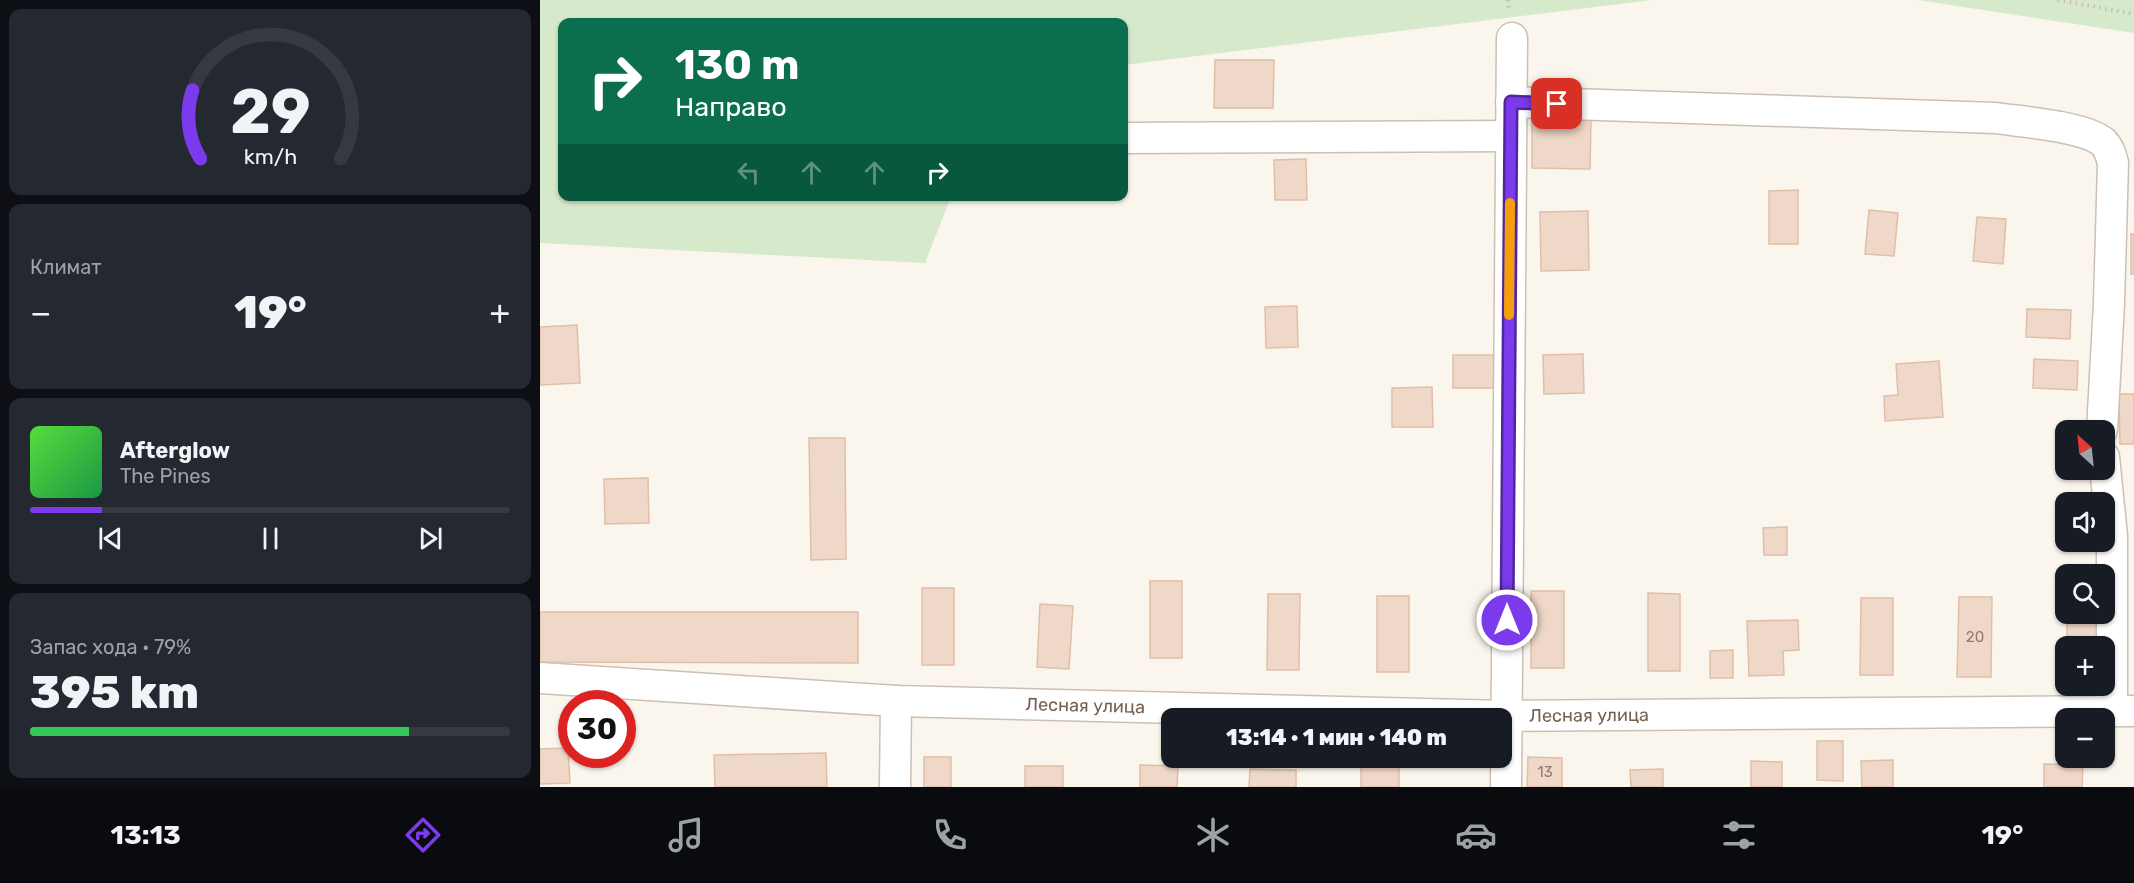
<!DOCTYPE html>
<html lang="ru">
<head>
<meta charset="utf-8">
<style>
	body { margin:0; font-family:Rubik,sans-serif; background:#242831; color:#f1f3f6; height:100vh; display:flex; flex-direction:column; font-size:22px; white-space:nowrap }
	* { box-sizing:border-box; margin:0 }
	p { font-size:20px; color:#9ea1a6 }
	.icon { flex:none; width:33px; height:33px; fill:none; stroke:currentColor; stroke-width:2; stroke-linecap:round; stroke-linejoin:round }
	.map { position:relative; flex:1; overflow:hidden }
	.details { display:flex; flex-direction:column; gap:9px; padding:9px; background:#0d0f14; width:540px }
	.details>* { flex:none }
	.hud { position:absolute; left:18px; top:18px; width:570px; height:183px; border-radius:12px; box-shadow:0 2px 4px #0004; background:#0b6e4f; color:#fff; overflow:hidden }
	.needle { width:39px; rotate:333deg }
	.fabs { position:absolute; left:1515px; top:420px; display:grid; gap:12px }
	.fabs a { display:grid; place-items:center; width:60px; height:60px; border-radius:12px; background:#171b24; box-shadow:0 2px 4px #0004; font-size:30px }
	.speed { position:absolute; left:18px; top:690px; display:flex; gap:12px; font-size:30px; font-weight:700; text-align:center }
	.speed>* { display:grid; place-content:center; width:78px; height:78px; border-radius:50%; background:#171b24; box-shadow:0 2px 4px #0004; line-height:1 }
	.speed .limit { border:9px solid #d22; background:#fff; color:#111 }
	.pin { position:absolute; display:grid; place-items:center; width:51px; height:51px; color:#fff; margin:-26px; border-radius:12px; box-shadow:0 3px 9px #0006 }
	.me { position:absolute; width:66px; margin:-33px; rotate:0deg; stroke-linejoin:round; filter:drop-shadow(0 0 4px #0008) }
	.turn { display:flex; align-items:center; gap:21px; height:126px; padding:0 18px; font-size:27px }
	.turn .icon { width:78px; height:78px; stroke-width:2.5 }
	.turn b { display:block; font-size:42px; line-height:51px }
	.lanes { display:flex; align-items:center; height:57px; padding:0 18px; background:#0003; justify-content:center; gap:30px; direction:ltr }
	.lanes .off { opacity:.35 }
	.big { font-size:45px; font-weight:800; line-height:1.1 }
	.details .card { flex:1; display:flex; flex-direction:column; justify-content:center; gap:9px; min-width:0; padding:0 21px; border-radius:12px; background:#242831 }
	.details .dial { align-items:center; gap:0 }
	.dial svg { height:156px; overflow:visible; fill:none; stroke:#363941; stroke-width:7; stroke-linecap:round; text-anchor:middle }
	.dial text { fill:#f1f3f6; stroke:none }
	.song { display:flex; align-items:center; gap:18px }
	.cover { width:72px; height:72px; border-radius:9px; background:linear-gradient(135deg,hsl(110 70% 55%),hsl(140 70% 35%)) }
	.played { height:6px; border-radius:3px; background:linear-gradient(90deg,#7c3aed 15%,#363941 15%) }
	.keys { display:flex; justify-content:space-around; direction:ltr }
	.heat { display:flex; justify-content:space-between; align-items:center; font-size:33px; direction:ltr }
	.charge { height:9px; border-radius:4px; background:linear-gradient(90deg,#34c759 79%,#363941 0) }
	.trip { position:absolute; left:621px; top:708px; width:351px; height:60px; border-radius:12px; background:#171b24; box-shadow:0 2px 4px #0004; font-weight:800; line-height:60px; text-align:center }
	.dock { display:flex; height:96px; justify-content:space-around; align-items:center; background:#090b0e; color:#9ea1a6 }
	.dock .icon { width:42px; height:42px }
	.dock .active { color:#7c3aed }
	.dock b { font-size:27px; color:#f1f3f6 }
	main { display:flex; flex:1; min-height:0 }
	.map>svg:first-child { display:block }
</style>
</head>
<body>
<main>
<section class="details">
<div class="card dial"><svg viewBox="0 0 100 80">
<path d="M14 69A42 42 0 1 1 86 69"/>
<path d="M14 69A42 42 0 0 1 10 34" stroke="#7c3aed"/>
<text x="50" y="56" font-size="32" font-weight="700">29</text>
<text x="50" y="72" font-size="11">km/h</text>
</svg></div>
<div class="card"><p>Климат</p>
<div class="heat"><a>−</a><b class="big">19°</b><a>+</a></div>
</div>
<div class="card">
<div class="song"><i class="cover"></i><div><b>Afterglow</b><p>The Pines</p></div></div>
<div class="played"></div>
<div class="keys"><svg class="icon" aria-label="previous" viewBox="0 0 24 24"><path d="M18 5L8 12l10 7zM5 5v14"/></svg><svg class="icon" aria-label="pause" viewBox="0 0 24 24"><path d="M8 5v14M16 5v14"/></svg><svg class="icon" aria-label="next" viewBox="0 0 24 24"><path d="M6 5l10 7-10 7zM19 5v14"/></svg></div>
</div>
<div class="card"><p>Запас хода · 79%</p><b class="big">395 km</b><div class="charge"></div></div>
</section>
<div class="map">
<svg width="1594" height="787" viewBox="0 0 1594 787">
	<rect width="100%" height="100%" fill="#fbf6ed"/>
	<!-- green -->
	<path fill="#d7e9cb" d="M 0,0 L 1112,0 L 584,65 L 584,22 L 22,22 L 22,196 L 411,197 L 385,263 L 0,243 Z
		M 1378,0 L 1594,0 L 1594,33 Z"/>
	<!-- building -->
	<path fill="#efd8c7" stroke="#e0bfa8" stroke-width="1.5" d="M 675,60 L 734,60 L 733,108 L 674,108 Z
		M 992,120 L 1051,120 L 1050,169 L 992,168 Z
		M 766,159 L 767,200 L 735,200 L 734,160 Z
		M 1258,190 L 1258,244 L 1229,244 L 1229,191 Z
		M 1329,210 L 1358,213 L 1354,256 L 1325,254 Z
		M 1048,211 L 1049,270 L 1001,271 L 1000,212 Z
		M 1437,217 L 1466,219 L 1463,264 L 1433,261 Z
		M 1591,234 L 1594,234 L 1594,274 L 1591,274 Z
		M 757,306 L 758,347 L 726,348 L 725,307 Z
		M 1487,309 L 1531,310 L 1530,339 L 1486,337 Z
		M 37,325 L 40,383 L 0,385 L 0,327 Z
		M 1043,354 L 1044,393 L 1004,394 L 1003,355 Z
		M 913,355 L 954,355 L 954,388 L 913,388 Z
		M 1494,359 L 1538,361 L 1537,390 L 1493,388 Z
		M 1399,361 L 1403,417 L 1345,421 L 1344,396 L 1358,395 L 1356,364 Z
		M 892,387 L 893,427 L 852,427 L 852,388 Z
		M 1579,394 L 1594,394 L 1594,444 L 1580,444 Z
		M 269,438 L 305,438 L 306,559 L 271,560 Z
		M 108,478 L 109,523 L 65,524 L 64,479 Z
		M 1247,527 L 1247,555 L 1224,555 L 1223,528 Z
		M 610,581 L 642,581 L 642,658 L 610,658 Z
		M 382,588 L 414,588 L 414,665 L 382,665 Z
		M 991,591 L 1024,591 L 1024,668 L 991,668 Z
		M 1108,593 L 1140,594 L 1140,671 L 1108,671 Z
		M 728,594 L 760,594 L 759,670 L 727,670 Z
		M 837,596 L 869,596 L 869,672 L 837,672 Z
		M 1419,597 L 1452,597 L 1451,677 L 1417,677 Z
		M 1321,598 L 1353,598 L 1353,675 L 1320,675 Z
		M 500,604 L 533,606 L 529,669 L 497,667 Z
		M 0,612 L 318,612 L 318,663 L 0,662 Z
		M 1527,614 L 1559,614 L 1559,646 L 1527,646 Z
		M 1258,620 L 1259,650 L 1243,651 L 1244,675 L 1209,676 L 1207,621 Z
		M 1193,650 L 1193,678 L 1170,678 L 1170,651 Z
		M 1277,741 L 1303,741 L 1303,781 L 1277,780 Z
		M 28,748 L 30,783 L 0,784 L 0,749 Z
		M 286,753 L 287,787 L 175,787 L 174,755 Z
		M 384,757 L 411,757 L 411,787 L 384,787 Z
		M 988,757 L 1022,758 L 1022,787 L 987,787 Z
		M 1353,760 L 1353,787 L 1322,787 L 1321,761 Z
		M 1211,761 L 1242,762 L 1242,787 L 1211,787 Z
		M 821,764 L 859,765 L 859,787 L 821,787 Z
		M 1504,764 L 1543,765 L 1542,787 L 1504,787 Z
		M 600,765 L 638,766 L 637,787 L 600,787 Z
		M 485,766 L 523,766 L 523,787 L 485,787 Z
		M 710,769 L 756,770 L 756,787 L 709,787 Z
		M 1123,769 L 1123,787 L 1091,787 L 1090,770 Z"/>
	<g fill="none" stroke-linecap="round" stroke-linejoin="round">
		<defs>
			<g id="minor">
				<path d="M 971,102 L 1456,118 C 1482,122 1543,126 1563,142 C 1569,148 1571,155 1573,163 L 1569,303 L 1562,430"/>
				<path d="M 584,138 L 971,136"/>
				<path d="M 1564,457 L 1572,536 L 1572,711"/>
				<path id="s1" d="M 0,678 L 356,701 L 966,716 L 1594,711"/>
				<path d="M 355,787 L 356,701"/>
				<path d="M 966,787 L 972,38"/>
			</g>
		</defs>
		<!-- minor casing -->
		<use href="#minor" stroke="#cdbfb3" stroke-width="33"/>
		<!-- path -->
		<path stroke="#d4bba9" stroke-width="4" stroke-dasharray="1.5 4.5" stroke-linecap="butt" d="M 968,0 L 969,11
			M 1518,0 L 1594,14"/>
		<!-- minor -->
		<use href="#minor" stroke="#fff" stroke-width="30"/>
	</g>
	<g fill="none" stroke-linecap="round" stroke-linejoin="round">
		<defs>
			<path id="route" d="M 967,620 L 971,102 L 1017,104"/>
		</defs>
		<!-- route casing -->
		<use href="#route" stroke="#51269a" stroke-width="15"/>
		<!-- route -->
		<use href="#route" stroke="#7c3aed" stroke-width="10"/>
		<!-- slow -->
		<path stroke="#f59e0b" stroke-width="10" d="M 969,315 L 970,203"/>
	</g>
	<g text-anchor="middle" stroke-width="4.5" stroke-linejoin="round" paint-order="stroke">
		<!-- number labels -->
		<g font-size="15" fill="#947d6e">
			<text x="1435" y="642">20</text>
			<text x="1005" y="777">13</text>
		</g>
		<!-- street labels -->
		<g font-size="18" fill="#765f51" stroke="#fefaf3">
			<text dy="6" stroke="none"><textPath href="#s1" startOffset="546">Лесная улица</textPath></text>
			<text dy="6" stroke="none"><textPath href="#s1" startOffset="1050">Лесная улица</textPath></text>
		</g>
	</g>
</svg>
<div class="fabs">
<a><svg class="needle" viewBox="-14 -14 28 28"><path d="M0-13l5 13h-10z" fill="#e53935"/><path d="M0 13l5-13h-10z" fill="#9ea1a6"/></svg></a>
<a><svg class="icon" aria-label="sound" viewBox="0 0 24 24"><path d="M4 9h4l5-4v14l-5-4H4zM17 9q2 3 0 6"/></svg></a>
<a><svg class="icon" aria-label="search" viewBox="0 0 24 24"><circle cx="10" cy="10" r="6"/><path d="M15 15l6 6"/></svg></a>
<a>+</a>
<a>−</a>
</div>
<div class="speed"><div class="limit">30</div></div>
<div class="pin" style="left:1017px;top:104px;background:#d93025"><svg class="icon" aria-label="arrive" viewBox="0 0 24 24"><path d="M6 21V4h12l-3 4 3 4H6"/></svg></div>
<svg class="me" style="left:967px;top:620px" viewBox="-20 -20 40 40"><circle r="17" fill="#7c3aed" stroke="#fff" stroke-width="3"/><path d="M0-11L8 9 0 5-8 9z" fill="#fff"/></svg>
<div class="trip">13:14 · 1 мин · 140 m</div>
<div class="hud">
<div class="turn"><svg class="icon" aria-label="right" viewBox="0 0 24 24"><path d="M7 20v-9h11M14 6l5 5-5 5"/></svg><div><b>130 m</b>Направо</div></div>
<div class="lanes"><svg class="icon off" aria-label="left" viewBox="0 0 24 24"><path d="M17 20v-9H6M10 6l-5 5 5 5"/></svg><svg class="icon off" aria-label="ahead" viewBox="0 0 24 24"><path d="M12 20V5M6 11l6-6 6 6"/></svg><svg class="icon off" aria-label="ahead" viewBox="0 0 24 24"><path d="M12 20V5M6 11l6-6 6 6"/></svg><svg class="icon" aria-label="right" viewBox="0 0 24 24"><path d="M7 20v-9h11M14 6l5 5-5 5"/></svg></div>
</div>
</div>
</main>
<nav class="dock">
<b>13:13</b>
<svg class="icon active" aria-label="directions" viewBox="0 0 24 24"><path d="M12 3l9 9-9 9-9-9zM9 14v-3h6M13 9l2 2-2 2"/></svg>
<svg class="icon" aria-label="music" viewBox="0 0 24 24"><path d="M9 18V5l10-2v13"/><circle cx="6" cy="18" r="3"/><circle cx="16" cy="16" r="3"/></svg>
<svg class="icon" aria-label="phone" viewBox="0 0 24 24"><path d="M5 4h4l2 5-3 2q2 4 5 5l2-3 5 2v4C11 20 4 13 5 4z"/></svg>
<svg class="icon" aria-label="climate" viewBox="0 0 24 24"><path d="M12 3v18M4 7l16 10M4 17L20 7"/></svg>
<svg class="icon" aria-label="car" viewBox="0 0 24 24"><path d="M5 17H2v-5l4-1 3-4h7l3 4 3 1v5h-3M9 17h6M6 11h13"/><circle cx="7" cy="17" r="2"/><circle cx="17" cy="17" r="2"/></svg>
<svg class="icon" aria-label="filters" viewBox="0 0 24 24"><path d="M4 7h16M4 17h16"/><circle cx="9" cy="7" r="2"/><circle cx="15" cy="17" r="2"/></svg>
<b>19°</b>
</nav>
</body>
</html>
